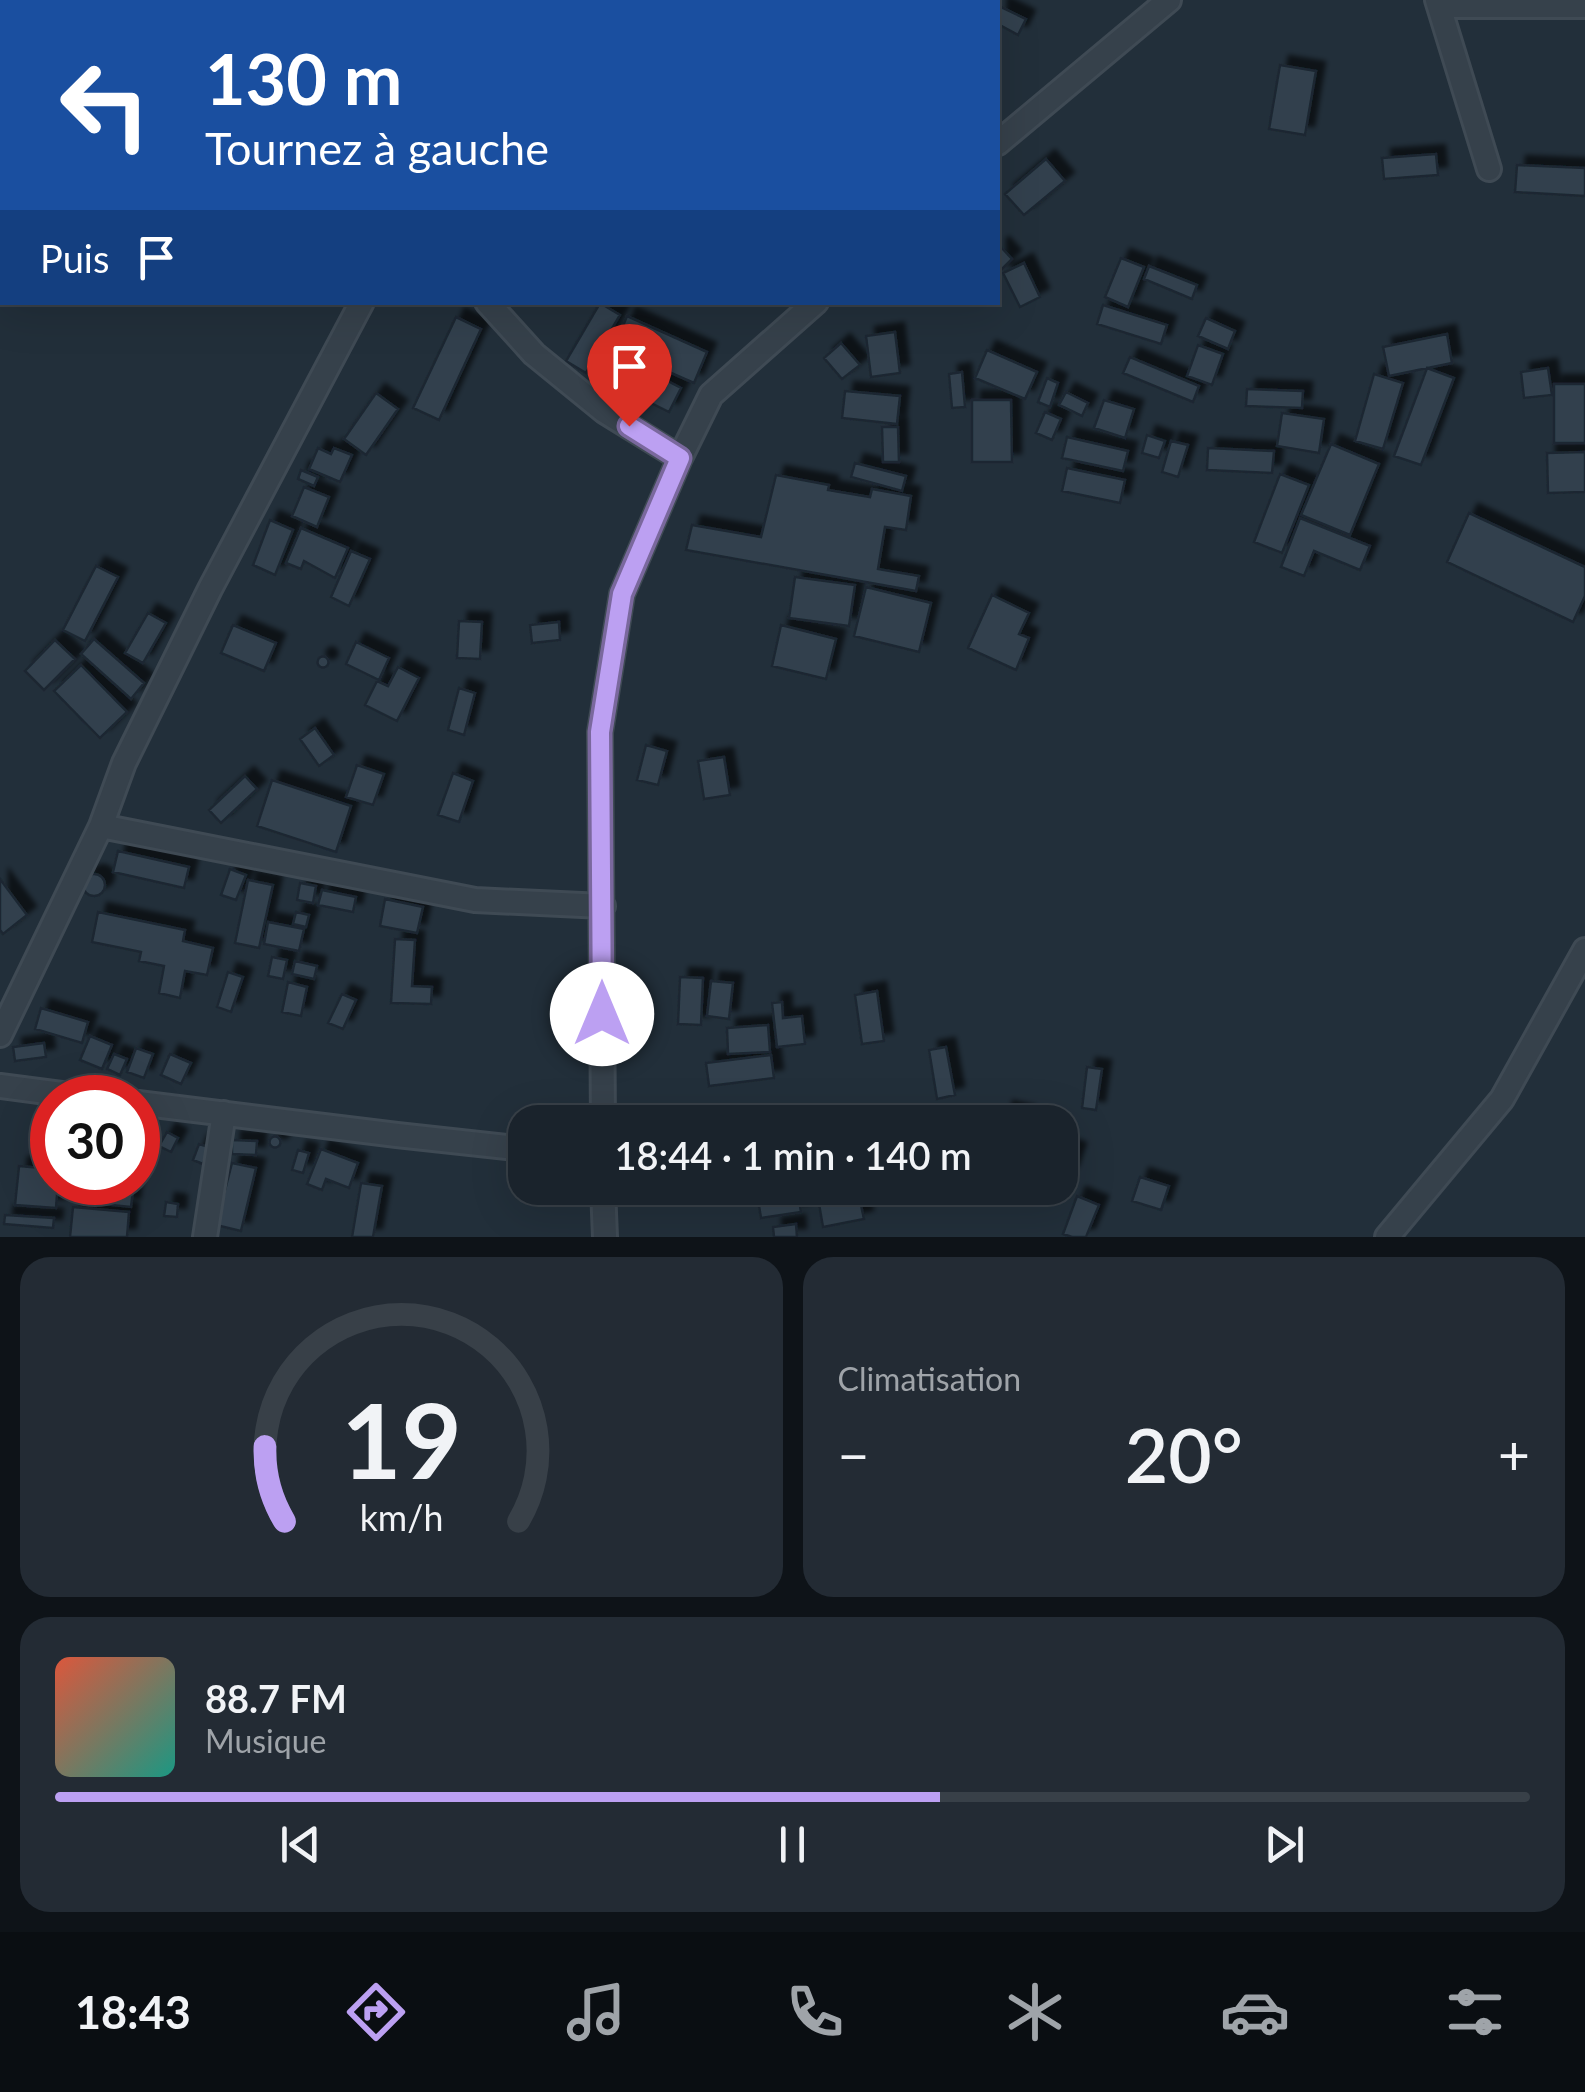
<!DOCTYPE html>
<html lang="fr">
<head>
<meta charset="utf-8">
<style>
	body { margin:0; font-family:Lato,sans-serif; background:#232b34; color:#f1f3f6; height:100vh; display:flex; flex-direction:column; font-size:38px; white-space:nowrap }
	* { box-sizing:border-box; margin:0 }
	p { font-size:32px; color:#9fa4a9 }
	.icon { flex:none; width:55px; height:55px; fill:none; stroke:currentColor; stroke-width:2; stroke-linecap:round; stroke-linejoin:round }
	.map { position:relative; height:1237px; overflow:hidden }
	.sheet { display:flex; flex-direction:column; gap:20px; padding:20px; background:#0e1318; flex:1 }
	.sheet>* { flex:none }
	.banner { position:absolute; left:0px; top:0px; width:1000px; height:305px; box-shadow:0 10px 40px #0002,0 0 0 2px #384048; background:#1a4fa0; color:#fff; overflow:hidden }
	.speed { position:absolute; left:30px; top:1075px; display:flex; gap:20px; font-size:50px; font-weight:700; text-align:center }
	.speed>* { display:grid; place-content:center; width:130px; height:130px; border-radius:50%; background:#1a232c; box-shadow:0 10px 40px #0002,0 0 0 2px #384048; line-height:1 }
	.speed .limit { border:15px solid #d22; background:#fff; color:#111 }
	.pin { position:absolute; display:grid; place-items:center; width:85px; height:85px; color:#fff; margin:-102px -42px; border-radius:50% 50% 50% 0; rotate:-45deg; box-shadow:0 0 10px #0007 }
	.pin .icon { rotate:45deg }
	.me { position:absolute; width:110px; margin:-55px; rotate:0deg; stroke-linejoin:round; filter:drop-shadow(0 0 8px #0008) }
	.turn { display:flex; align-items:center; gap:35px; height:210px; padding:0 40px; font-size:45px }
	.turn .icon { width:130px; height:130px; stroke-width:2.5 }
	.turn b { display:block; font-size:70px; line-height:85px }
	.then { display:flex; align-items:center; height:95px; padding:0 40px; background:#0003; gap:20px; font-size:38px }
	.big { font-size:75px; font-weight:600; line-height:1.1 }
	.sheet .widget { flex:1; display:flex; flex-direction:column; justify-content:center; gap:15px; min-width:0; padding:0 35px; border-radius:30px; background:#232b34 }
	.sheet .dial { align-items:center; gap:0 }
	.dial svg { height:260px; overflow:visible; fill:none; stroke:#384048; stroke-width:7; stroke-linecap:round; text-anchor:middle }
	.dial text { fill:#f1f3f6; stroke:none }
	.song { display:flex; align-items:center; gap:30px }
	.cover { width:120px; height:120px; border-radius:15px; background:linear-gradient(135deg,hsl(10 70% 55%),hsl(170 70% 35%)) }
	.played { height:10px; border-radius:5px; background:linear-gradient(90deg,#bca0f2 60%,#384048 60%) }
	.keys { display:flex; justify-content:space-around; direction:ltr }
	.heat { display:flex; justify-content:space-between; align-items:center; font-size:55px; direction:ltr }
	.sheet .tiles { flex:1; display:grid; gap:20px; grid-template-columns:1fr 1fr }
	.widget:last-child { grid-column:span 2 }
	.trip { position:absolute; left:508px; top:1105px; width:570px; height:100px; border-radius:30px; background:#1a232c; box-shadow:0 10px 40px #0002,0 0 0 2px #384048; font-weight:600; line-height:100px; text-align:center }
	.tabs { display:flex; height:160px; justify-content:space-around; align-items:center; background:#0a0e12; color:#9fa4a9 }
	.tabs .icon { width:70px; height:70px }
	.tabs .current { color:#bca0f2 }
	.tabs b { font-size:45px; color:#f1f3f6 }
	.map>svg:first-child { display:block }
</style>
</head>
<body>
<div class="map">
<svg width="1585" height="1237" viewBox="0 0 1585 1237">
	<defs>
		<filter id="shadow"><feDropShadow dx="9" dy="-9" stdDeviation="2.5" flood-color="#0009"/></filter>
	</defs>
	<rect width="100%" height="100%" fill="#222f3a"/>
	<!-- building -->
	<path fill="#31414e" stroke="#1d2831" stroke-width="2.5" filter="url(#shadow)" d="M 823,0 L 878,0 L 875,2 L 820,2 Z
		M 999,6 L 1026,19 L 1018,35 L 998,24 Z
		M 1280,65 L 1316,71 L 1305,135 L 1269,129 Z
		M 1436,154 L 1438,175 L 1384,179 L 1382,158 Z
		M 1046,159 L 1065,181 L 1024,215 L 1005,194 Z
		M 1517,165 L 1585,168 L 1585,196 L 1515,192 Z
		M 1000,246 L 1012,259 L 998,273 L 998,248 Z
		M 1121,258 L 1144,267 L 1128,307 L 1105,297 Z
		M 1024,263 L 1040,297 L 1020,307 L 1003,273 Z
		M 1149,266 L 1197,285 L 1192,299 L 1144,279 Z
		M 600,303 L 620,315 L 586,373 L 566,361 Z
		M 1103,305 L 1167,325 L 1161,344 L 1097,324 Z
		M 627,316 L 707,352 L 694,383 L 614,348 Z
		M 456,317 L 481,329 L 439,420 L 413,408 Z
		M 1206,318 L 1235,331 L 1228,349 L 1198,336 Z
		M 895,332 L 900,373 L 871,377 L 866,336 Z
		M 1447,334 L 1452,363 L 1389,376 L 1383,347 Z
		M 841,343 L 860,365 L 842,379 L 824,358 Z
		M 1198,345 L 1223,354 L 1212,385 L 1187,376 Z
		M 987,350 L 1037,372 L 1025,399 L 975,378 Z
		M 618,355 L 681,388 L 669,412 L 605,380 Z
		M 1130,357 L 1199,386 L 1193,402 L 1123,373 Z
		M 1427,368 L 1454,378 L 1421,465 L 1394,456 Z
		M 1548,368 L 1552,395 L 1524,398 L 1521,372 Z
		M 962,372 L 965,407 L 952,408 L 949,374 Z
		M 1374,374 L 1403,383 L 1383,449 L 1355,441 Z
		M 1047,378 L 1058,383 L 1050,407 L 1038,402 Z
		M 1554,384 L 1585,384 L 1585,443 L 1554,443 Z
		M 1247,389 L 1303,391 L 1302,408 L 1246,406 Z
		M 845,391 L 900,396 L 897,424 L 842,418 Z
		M 1066,392 L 1088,403 L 1082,416 L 1059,405 Z
		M 376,393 L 398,409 L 366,455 L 344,439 Z
		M 972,400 L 1011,400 L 1012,462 L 972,462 Z
		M 1104,400 L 1134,409 L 1125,438 L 1094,428 Z
		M 1045,412 L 1061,419 L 1052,440 L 1036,433 Z
		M 1282,413 L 1324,419 L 1319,453 L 1277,446 Z
		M 882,427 L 898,427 L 899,462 L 883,462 Z
		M 1147,435 L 1165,441 L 1159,458 L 1142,453 Z
		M 1067,437 L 1128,451 L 1123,471 L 1062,458 Z
		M 1171,441 L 1188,445 L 1178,477 L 1162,472 Z
		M 1331,444 L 1379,464 L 1350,535 L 1301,515 Z
		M 318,448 L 331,454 L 334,448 L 352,455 L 340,482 L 309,469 Z
		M 1208,448 L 1274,451 L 1272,473 L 1207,470 Z
		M 1585,452 L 1585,492 L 1548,493 L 1547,453 Z
		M 855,463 L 906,476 L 902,491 L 851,477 Z
		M 1067,468 L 1125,480 L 1120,503 L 1062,491 Z
		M 301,470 L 318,477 L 314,486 L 298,479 Z
		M 1280,474 L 1309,485 L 1282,553 L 1254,542 Z
		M 776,475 L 829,485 L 828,490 L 870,497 L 872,489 L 911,496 L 906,530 L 885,527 L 878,569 L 919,576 L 916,591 L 686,550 L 692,525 L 761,537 Z
		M 304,487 L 329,497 L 317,527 L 292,516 Z
		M 1469,513 L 1585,567 L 1585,596 L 1573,622 L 1447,562 Z
		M 1300,518 L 1370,546 L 1360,570 L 1314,551 L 1304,576 L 1281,567 Z
		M 270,520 L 293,530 L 275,575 L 253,565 Z
		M 301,528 L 348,548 L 335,578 L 304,561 L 301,569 L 286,563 Z
		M 351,551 L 370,559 L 349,606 L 331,597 Z
		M 96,566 L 118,577 L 85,641 L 63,630 Z
		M 795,577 L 855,585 L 849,626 L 789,618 Z
		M 866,587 L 931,603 L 919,652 L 854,636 Z
		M 992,595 L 1029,613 L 1019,634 L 1029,638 L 1016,670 L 968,648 Z
		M 148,613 L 166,623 L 143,663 L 125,653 Z
		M 459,621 L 482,622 L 480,659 L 457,658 Z
		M 559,622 L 560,640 L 532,643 L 530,625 Z
		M 233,625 L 276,643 L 264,671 L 221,653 Z
		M 781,625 L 836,639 L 826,679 L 772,666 Z
		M 94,639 L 144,683 L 131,699 L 81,654 Z
		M 55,640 L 75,659 L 44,690 L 25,671 Z
		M 356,642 L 389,658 L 379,680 L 346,664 Z
		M317.5 662a5.5 5.5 0 1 1 11 0a5.5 5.5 0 1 1-11 0Z
		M 81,665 L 127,712 L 100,738 L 54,691 Z
		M 398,667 L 419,678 L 397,721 L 365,705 L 377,681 L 388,686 Z
		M 459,688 L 475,693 L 464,735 L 448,730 Z
		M 315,728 L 334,755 L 319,766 L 300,739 Z
		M 646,745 L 667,751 L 658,785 L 637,780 Z
		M 724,757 L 730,795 L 704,799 L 698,761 Z
		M 357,765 L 384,774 L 373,805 L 346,797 Z
		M 453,773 L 473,781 L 459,822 L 438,815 Z
		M 245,776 L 257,789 L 221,823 L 209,810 Z
		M 272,780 L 351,806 L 336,852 L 257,826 Z
		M 118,851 L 189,867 L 184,888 L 113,872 Z
		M 230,869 L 246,875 L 236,900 L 221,895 Z
		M83 885a11 11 0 1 1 22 0a11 11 0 1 1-22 0Z
		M 0,879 L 27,915 L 3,934 L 0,930 Z
		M 248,880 L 273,885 L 259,948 L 235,943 Z
		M 300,883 L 316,886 L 313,903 L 297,900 Z
		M 322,890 L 356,897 L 353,912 L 318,905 Z
		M 385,899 L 423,907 L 417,933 L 380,926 Z
		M 98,912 L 185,930 L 183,941 L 213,948 L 207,975 L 185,971 L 180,998 L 159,993 L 164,966 L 139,961 L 141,952 L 92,942 Z
		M 296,912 L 309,915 L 306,927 L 293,924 Z
		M 268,922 L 304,929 L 299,951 L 264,944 Z
		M 395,939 L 415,940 L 412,986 L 432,987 L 431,1004 L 391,1003 Z
		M 272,957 L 287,960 L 283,979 L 268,976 Z
		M 295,961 L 317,966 L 314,979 L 292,974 Z
		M 228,972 L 243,977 L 231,1012 L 217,1007 Z
		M 680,977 L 703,978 L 701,1025 L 678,1024 Z
		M 711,981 L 733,983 L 729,1019 L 707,1016 Z
		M 288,982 L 307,987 L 301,1016 L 282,1012 Z
		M 877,991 L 884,1041 L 862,1044 L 855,995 Z
		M 342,994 L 356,1000 L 343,1029 L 328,1023 Z
		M 782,1002 L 783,1018 L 802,1016 L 805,1044 L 777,1047 L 772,1003 Z
		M 41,1008 L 88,1022 L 82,1043 L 35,1029 Z
		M 768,1025 L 770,1052 L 728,1054 L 727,1028 Z
		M 90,1036 L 112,1045 L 102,1069 L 80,1060 Z
		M 44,1043 L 46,1057 L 15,1061 L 13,1047 Z
		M 946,1047 L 955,1095 L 937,1099 L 929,1050 Z
		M 136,1048 L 153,1054 L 144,1078 L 127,1072 Z
		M 114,1054 L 127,1059 L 120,1075 L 107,1069 Z
		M 170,1054 L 191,1063 L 181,1084 L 161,1075 Z
		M 771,1055 L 774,1078 L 709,1086 L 706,1063 Z
		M 1087,1067 L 1102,1069 L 1096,1110 L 1082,1108 Z
		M 1004,1110 L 1026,1115 L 1025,1122 L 1002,1122 Z
		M 167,1132 L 178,1138 L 171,1152 L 159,1146 Z
		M269.5 1142a5.5 5.5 0 1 1 11 0a5.5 5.5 0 1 1-11 0Z
		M 232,1140 L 257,1141 L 256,1155 L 232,1154 Z
		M 199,1144 L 209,1147 L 203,1164 L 193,1160 Z
		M 1060,1145 L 1077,1152 L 1069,1175 L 1060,1172 Z
		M 321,1149 L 358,1163 L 349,1188 L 326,1179 L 322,1190 L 307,1184 Z
		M 298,1150 L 309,1153 L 303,1173 L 292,1170 Z
		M 232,1163 L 256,1168 L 241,1231 L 216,1225 Z
		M 19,1166 L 52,1169 L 52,1182 L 58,1182 L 56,1208 L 15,1205 Z
		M 1140,1177 L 1169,1186 L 1161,1210 L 1132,1201 Z
		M 71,1182 L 92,1182 L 91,1190 L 71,1189 Z
		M 104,1182 L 134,1182 L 131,1207 L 102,1204 Z
		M 361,1183 L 382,1186 L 373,1237 L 352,1237 Z
		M 756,1188 L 797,1188 L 801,1212 L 761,1218 Z
		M 859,1196 L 864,1219 L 823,1227 L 819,1204 Z
		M 1077,1196 L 1099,1205 L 1086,1237 L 1072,1237 L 1063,1234 Z
		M 166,1202 L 178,1204 L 177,1217 L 164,1216 Z
		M 73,1207 L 129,1212 L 127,1237 L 70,1237 Z
		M 5,1215 L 54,1218 L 53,1228 L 4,1224 Z
		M 796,1224 L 797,1237 L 774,1237 L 773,1227 Z"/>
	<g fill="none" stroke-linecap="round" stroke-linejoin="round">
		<defs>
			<path id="street" d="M 16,0 L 17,2
				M 1437,0 L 1489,169
				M 404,2 L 404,0
				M 1439,6 L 1585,6
				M 998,143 L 1169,0
				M 487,302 L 534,354 L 604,411 L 680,458
				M 101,826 L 475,900 L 603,906
				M 0,1035 L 101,826 L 124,763 L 210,589 L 362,302
				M 0,1086 L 92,1098
				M 138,1103 L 397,1135 L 525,1149
				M 603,1122 L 600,732 L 622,594 L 680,458 L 711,395 L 816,302
				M 603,1188 L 605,1237
				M 205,1237 L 224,1113
				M 1387,1237 L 1502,1099 L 1585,950"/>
		</defs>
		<!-- street casing -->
		<use href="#street" stroke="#3f4a54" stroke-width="28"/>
		<!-- street -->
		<use href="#street" stroke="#36414b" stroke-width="22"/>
	</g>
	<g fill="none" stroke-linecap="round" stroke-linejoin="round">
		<defs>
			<path id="route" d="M 602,1014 L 600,732 L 622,594 L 680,458 L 629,426"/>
		</defs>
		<!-- route casing -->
		<use href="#route" stroke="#7a689d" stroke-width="25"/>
		<!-- route -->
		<use href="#route" stroke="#bca0f2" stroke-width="18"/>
	</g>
</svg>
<div class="speed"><div class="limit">30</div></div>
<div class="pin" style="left:629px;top:426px;background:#d93025"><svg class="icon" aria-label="arrive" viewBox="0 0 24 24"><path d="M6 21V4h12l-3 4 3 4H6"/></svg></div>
<svg class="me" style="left:602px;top:1014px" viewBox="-20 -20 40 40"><circle r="19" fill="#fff"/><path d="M0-13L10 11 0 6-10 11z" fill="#bca0f2"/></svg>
<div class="trip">18:44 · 1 min · 140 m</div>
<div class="banner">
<div class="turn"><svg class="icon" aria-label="left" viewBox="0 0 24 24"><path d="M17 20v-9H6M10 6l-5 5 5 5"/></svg><div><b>130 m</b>Tournez à gauche</div></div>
<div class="then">Puis<svg class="icon" aria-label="arrive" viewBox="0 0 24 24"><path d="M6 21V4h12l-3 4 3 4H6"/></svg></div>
</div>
</div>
<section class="sheet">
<div class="tiles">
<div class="widget dial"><svg viewBox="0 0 100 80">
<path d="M14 69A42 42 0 1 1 86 69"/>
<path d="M14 69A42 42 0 0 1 8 46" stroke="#bca0f2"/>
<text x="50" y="56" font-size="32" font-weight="700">19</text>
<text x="50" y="72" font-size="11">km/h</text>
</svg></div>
<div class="widget"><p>Climatisation</p>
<div class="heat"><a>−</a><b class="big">20°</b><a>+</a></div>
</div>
<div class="widget">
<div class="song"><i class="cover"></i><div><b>88.7 FM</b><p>Musique</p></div></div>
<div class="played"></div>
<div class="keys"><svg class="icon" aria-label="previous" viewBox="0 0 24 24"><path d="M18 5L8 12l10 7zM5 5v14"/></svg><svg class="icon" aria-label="pause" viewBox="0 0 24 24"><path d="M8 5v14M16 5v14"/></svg><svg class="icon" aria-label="next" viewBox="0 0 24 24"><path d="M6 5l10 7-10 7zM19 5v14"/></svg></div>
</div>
</div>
</section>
<nav class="tabs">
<b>18:43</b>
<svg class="icon current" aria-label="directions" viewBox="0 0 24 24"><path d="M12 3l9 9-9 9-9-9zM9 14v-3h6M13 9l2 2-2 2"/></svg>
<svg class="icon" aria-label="music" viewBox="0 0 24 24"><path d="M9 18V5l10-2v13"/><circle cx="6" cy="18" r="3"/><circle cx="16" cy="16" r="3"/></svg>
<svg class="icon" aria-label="phone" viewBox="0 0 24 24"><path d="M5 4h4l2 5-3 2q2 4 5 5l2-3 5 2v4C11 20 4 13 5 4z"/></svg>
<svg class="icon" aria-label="climate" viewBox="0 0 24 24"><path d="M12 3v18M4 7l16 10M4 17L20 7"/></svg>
<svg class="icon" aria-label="car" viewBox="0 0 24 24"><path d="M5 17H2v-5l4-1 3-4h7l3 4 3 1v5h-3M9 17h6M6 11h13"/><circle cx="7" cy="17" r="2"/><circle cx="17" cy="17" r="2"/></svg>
<svg class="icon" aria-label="filters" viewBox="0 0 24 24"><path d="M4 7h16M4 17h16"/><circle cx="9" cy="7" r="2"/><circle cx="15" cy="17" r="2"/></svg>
</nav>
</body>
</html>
